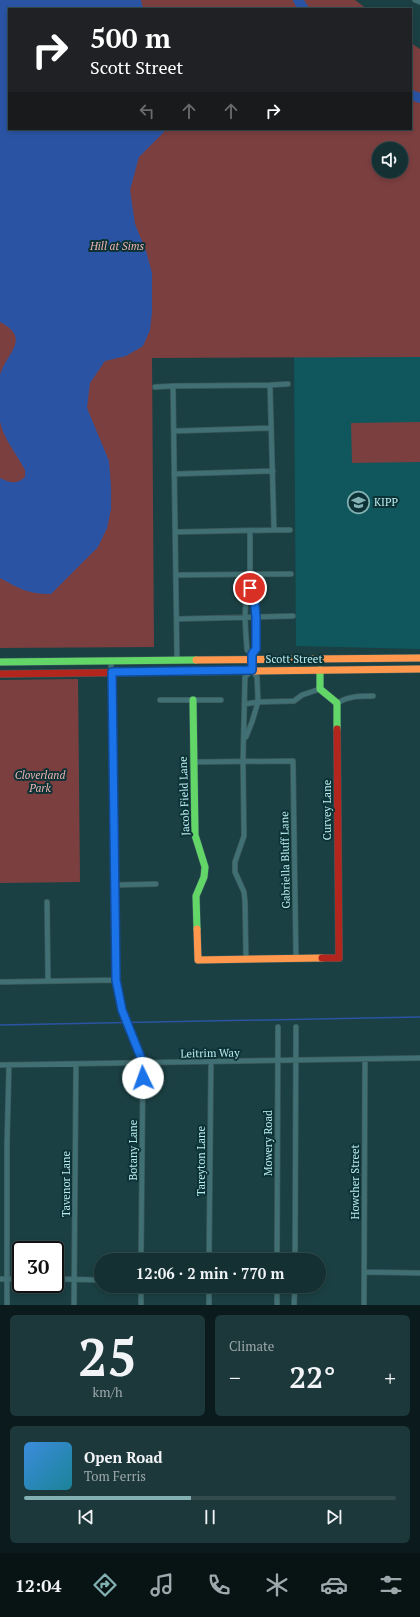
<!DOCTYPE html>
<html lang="en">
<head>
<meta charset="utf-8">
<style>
	body { margin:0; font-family:"PT Serif",serif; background:#1d383a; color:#f1f3f6; height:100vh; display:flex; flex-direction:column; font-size:15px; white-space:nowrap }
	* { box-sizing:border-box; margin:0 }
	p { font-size:13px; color:#9da9ac }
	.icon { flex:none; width:22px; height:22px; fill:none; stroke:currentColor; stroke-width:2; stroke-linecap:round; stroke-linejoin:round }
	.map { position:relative; height:1305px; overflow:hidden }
	.details { display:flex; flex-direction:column; gap:10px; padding:10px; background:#0b1a1c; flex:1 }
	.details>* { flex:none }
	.banner { position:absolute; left:8px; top:8px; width:404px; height:122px; border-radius:0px; box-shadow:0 2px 6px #0003,0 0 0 1px #334b4d; background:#202124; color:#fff; overflow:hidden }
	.buttons { position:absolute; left:372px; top:142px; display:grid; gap:8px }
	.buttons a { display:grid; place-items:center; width:36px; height:36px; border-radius:50%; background:#143032; box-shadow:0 2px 6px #0003,0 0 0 1px #334b4d; font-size:20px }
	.speed { position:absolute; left:12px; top:1241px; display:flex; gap:8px; font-size:20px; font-weight:700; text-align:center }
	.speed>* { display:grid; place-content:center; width:52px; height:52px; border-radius:50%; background:#143032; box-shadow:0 2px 6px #0003,0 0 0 1px #334b4d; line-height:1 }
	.speed .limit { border:2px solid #111; border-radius:6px; background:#fff; color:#111 }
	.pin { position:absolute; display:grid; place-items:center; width:34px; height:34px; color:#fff; margin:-17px; border:2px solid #fff; border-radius:50%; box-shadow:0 1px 4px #0007 }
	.me { position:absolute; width:44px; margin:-22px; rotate:357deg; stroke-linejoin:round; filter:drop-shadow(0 0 3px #0008) }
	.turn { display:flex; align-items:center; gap:14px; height:84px; padding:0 16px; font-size:18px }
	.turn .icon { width:52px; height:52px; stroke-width:2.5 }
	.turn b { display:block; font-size:28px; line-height:34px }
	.lanes { display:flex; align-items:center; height:38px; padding:0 16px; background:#0003; justify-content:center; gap:20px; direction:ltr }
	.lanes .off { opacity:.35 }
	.big { font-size:30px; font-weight:700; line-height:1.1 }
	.details .card { flex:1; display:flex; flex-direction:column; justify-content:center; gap:6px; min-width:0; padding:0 14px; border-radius:6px; background:#1d383a }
	.details .dial { align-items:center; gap:0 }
	.dial b { font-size:52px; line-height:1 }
	.song { display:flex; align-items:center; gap:12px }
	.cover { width:48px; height:48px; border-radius:6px; background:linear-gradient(135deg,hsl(210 70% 55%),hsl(190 70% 35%)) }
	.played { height:4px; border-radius:2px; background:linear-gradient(90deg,#82b0b3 45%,#334b4d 45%) }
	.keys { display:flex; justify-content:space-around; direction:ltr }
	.heat { display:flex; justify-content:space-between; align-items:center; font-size:22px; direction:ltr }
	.details .tiles { flex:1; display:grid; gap:10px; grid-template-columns:1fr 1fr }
	.card:last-child { grid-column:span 2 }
	.trip { position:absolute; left:94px; top:1253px; width:232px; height:40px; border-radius:20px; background:#143032; box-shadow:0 2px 6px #0003,0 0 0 1px #334b4d; font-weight:700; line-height:40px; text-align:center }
	.tabs { display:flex; height:64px; justify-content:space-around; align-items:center; background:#081314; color:#9da9ac }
	.tabs .icon { width:28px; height:28px }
	.tabs .current { color:#82b0b3 }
	.tabs b { font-size:18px; color:#f1f3f6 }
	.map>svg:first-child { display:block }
</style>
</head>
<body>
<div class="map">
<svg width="420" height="1305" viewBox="0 0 420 1305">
	<rect width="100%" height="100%" fill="#1b4043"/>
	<!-- built -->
	<path fill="#0f575c" d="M 294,357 L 420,357 L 420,649 L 296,646 Z"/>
	<!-- green -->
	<path fill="#7b3f40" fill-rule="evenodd" d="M 0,0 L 355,0 L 367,9 L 9,9 L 9,129 L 411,129 L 411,43 L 420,49 L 420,357 L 152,358 L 154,647 L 0,648 ZM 379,149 L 401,149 L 401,171 L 379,171 Z
		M 420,422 L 420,462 L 352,463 L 351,423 Z
		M 78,679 L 80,882 L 0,883 L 0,680 Z"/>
	<!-- water -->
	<path fill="#2a54a3" d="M 0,0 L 141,0 L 143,9 L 9,9 L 9,129 L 167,129 L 139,157 L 130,190 L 135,224 L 146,251 L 152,273 L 152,312 L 150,330 L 143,346 L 126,356 L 105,361 L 90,383 L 87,408 L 109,461 L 111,487 L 111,509 L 107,528 L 98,547 L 51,594 C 28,594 20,589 0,578 L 0,478 C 11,483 16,485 25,477 L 25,470 C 18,456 2,436 0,421 C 0,412 0,383 0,375 C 5,354 33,339 0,322 Z"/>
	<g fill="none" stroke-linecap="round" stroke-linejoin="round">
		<!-- stream -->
		<path stroke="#2a54a3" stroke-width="1.5" d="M 0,1025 L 420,1017"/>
		<!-- river -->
		<path stroke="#2a54a3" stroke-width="10" d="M 298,0 L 304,9
			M 411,95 L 420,98"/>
		<defs>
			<path id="street" d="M 415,0 L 420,2
				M 270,385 L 288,384
				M 155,387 L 173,386
				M 174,431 L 271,428
				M 174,474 L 273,471
				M 274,530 L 290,530
				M 176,532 L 274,530 L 270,385 L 173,386 L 177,660
				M 177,575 L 291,574
				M 250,588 L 250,531
				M 177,619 L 293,616
				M 111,660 L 116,980 L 122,1010 L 143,1063 L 141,1260
				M 160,700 L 221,700
				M 337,703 C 349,696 359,696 373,696
				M 245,704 L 258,702 L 294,701 L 302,695 L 320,689
				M 246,737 L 252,722 L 258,702 L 257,677 L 252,670 L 252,654 L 256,649 L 256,617 L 254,597 L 250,588 C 242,606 246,631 247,650 L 252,654
				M 194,762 L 293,761 L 296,958
				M 115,885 L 156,884
				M 47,902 L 48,981
				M 246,959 L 245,902 L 244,892 L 235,872 L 235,862 L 244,836 L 243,761 L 245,677 L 251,671
				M 0,982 L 116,980
				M 0,1065 L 420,1058
				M 209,1260 L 211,1062
				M 277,1260 L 278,1027
				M 295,1260 L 296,1027
				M 364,1272 L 420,1273
				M 0,1279 L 21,1279
				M 55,1279 L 101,1280
				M 7,1305 L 7,1143 L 9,1065
				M 74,1305 L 76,1064
				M 141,1305 L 141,1286
				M 209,1305 L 209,1286
				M 277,1305 L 277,1286
				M 294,1305 L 295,1286
				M 364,1305 L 365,1059"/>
			<path id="fast" d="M 0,662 L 196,660
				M 320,670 L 320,689 L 337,703 L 337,729
				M 193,700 L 195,835 L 205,867 L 204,877 L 196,896 L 197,929"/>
			<path id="slow" d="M 196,660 L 420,658
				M 165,672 L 420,669
				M 197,929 L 198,960 L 322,958"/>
			<path id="jam" d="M 0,674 L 165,672
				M 322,958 L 339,958 L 337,729"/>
		</defs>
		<!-- street casing -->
		<use href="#street" stroke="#3d5b5d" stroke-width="6"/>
		<!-- fast casing -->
		<use href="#fast" stroke="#3d5b5d" stroke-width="8"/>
		<!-- slow casing -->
		<use href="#slow" stroke="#3d5b5d" stroke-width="8"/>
		<!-- jam casing -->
		<use href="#jam" stroke="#3d5b5d" stroke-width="8"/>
		<!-- street -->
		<use href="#street" stroke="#417074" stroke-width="4.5"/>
		<!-- fast -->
		<use href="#fast" stroke="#63d668" stroke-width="7"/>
		<!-- slow -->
		<use href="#slow" stroke="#ff974d" stroke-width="7"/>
		<!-- jam -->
		<use href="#jam" stroke="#b3261e" stroke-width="7"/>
	</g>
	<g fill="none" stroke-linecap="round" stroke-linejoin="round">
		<defs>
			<path id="route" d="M 143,1078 L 143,1063 L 122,1010 L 116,980 L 112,672 L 252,670 L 252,654 L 256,649 L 256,617 L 254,596 L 250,588"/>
		</defs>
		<!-- route casing -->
		<use href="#route" stroke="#114b97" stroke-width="10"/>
		<!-- route -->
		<use href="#route" stroke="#1a73e8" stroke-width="7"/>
	</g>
	<!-- icons -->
	<defs>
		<symbol id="school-ring" viewBox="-11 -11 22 22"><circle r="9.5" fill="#0c3235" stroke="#82b0b3" stroke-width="1.5"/><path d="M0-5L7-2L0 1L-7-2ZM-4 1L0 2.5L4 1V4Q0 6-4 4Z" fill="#82b0b3"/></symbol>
	</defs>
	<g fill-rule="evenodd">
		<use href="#school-ring" x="346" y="490" width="25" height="25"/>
	</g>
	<g text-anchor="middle" stroke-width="4" stroke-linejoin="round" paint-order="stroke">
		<!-- park labels -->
		<g font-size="11" font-style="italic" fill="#efb3b0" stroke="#0c3235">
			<text x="117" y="250">Hill at Sims</text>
			<text x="40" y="779">Cloverland<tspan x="40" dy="13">Park</tspan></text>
		</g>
		<!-- poi labels -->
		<g font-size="11" fill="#b9ecf0" stroke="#0c3235" text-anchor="start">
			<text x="374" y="506">KIPP</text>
		</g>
		<!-- street labels -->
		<g font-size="11" fill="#b9ecf0" stroke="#0c3235">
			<text x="294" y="663">Scott Street</text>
			<text transform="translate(184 796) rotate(-92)" y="4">Jacob Field Lane</text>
			<text transform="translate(327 810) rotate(-90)" y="4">Curvey Lane</text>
			<text transform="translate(285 860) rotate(-91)" y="4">Gabriella Bluff Lane</text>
			<text transform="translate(210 1053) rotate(-1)" y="4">Leitrim Way</text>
			<text transform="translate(268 1143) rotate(-90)" y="4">Mowery Road</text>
			<text transform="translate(133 1150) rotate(-90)" y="4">Botany Lane</text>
			<text transform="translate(201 1161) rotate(-90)" y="4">Tareyton Lane</text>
			<text transform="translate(355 1182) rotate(-90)" y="4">Howcher Street</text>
			<text transform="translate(66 1184) rotate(-90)" y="4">Tavenor Lane</text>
		</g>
	</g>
</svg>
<div class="buttons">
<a><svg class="icon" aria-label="sound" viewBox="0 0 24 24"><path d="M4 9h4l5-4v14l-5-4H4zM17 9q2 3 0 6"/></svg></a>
</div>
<div class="speed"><div class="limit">30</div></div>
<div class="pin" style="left:250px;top:588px;background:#d93025"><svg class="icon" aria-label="arrive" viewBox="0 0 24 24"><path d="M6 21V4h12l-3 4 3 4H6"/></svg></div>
<svg class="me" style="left:143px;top:1078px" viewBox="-20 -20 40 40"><circle r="19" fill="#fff"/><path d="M0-13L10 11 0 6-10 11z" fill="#1a73e8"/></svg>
<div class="trip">12:06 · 2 min · 770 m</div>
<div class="banner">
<div class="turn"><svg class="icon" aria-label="right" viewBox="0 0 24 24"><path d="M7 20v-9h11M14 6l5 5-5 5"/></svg><div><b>500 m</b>Scott Street</div></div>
<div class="lanes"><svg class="icon off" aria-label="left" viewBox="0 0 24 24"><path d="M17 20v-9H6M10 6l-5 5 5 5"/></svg><svg class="icon off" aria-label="ahead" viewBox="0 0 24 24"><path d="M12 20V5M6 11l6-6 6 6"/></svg><svg class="icon off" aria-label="ahead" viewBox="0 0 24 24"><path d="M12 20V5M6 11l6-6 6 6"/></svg><svg class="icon" aria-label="right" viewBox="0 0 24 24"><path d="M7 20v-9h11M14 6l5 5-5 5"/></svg></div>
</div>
</div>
<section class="details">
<div class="tiles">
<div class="card dial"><b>25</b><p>km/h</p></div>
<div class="card"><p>Climate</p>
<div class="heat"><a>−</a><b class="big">22°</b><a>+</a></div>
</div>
<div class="card">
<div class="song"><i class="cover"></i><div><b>Open Road</b><p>Tom Ferris</p></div></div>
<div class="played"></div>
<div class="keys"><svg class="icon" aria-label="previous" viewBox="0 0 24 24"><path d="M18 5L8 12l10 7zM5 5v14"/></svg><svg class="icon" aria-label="pause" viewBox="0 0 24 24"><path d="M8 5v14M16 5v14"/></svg><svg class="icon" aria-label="next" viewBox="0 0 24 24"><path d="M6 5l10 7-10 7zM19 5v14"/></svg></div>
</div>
</div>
</section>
<nav class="tabs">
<b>12:04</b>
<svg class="icon current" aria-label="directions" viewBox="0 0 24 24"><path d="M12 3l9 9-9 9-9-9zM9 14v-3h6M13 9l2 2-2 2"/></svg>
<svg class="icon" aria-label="music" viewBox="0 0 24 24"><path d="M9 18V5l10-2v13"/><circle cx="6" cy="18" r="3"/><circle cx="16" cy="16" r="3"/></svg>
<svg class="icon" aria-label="phone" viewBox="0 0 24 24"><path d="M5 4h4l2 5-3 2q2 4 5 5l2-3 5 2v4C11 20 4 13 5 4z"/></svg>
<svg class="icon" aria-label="climate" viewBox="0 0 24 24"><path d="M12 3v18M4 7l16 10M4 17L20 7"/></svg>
<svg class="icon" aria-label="car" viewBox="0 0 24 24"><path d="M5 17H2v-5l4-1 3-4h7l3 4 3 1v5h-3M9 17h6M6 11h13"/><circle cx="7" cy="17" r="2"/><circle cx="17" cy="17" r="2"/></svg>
<svg class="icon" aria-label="filters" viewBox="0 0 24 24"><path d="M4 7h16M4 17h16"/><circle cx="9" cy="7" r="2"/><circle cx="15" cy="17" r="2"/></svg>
</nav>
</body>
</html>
